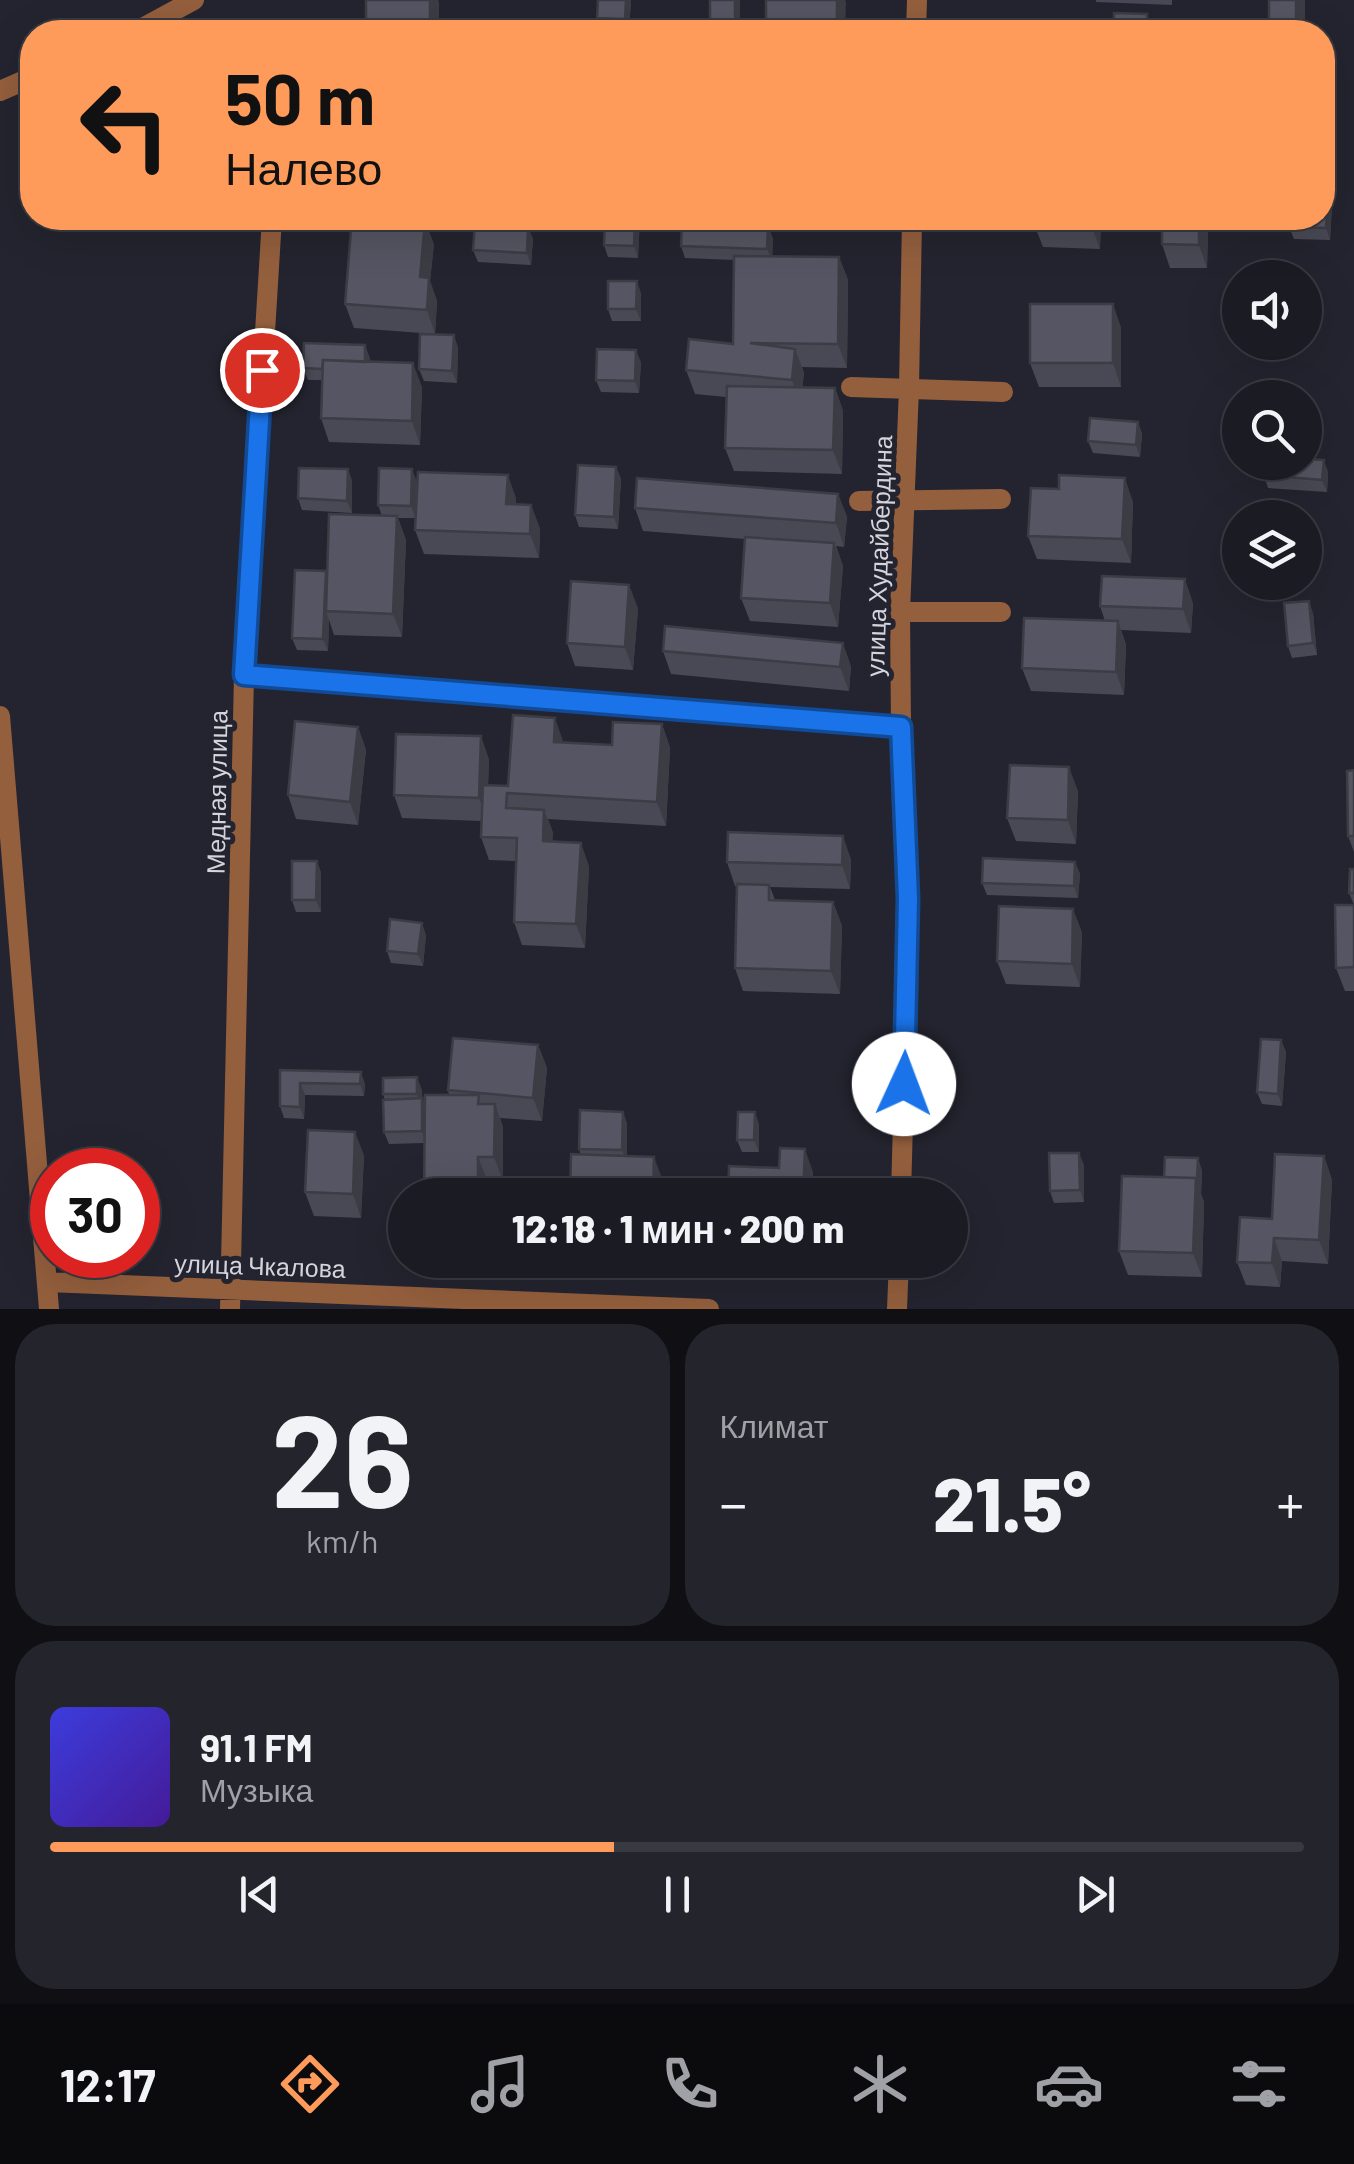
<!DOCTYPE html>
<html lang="ru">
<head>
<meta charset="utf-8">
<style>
	body { margin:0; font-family:Barlow,sans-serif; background:#24242c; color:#f1f3f6; height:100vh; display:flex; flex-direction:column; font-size:38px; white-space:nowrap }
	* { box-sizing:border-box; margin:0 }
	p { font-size:32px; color:#a0a1a6 }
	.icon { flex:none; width:55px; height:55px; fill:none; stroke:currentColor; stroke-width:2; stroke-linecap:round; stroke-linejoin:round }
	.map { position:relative; height:1309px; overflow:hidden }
	.drawer { display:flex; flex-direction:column; gap:15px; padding:15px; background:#0f0f14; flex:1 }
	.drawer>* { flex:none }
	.hud { position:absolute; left:20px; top:20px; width:1315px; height:210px; border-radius:40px; box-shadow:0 10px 40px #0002,0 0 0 2px #393941; background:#ff9b5a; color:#111; overflow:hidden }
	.controls { position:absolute; left:1222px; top:260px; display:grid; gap:20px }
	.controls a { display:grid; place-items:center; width:100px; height:100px; border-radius:50%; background:#1b1b24; box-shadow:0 10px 40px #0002,0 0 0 2px #393941; font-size:50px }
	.speed { position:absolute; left:30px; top:1148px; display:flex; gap:20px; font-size:50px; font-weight:700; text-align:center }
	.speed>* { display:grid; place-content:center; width:130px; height:130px; border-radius:50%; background:#1b1b24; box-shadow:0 10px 40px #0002,0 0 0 2px #393941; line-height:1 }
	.speed .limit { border:15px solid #d22; background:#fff; color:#111 }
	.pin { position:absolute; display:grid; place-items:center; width:85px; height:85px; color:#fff; margin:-42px; border:5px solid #fff; border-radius:50%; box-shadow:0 2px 10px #0007 }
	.me { position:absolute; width:110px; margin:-55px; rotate:2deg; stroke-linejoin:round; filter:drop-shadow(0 0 8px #0008) }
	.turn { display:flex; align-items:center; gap:35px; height:210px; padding:0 40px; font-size:45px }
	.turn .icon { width:130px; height:130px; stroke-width:2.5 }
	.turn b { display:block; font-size:70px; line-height:85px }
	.big { font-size:75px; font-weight:800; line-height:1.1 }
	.drawer .card { flex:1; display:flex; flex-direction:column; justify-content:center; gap:15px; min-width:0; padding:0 35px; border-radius:40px; background:#24242c }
	.drawer .dial { align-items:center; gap:0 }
	.dial b { font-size:130px; line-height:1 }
	.song { display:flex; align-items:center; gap:30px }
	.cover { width:120px; height:120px; border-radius:15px; background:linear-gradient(135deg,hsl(240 70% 55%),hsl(260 70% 35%)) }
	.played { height:10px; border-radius:5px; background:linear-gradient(90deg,#ff9b5a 45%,#393941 45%) }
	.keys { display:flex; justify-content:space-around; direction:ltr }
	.heat { display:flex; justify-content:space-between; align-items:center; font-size:55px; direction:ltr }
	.drawer .tiles { flex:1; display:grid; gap:15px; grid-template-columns:1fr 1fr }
	.card:last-child { grid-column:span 2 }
	.trip { position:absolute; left:388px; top:1178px; width:580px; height:100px; border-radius:50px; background:#1b1b24; box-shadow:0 10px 40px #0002,0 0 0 2px #393941; font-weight:800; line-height:100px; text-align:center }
	.tab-bar { display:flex; height:160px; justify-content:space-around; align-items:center; background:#0b0b0e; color:#a0a1a6 }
	.tab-bar .icon { width:70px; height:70px }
	.tab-bar .current { color:#ff9b5a }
	.tab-bar b { font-size:45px; color:#f1f3f6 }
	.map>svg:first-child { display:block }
</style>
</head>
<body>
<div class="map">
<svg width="1354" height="1309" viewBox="0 0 1354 1309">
	<rect width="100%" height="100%" fill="#242430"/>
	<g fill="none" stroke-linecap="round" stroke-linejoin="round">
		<!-- lane -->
		<path stroke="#945f3d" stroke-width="20" d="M 135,32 L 194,0
			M 0,91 L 32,77
			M 851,387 L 1003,392
			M 859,501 L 1001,499
			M 900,612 L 1001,612
			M 244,675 L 901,727"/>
		<!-- street -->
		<path stroke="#945f3d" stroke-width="20" d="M 916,32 L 917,0
			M 0,716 L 49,1309
			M 901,1195 L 909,899 L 901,727 L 900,612 L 909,388 L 912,218
			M 48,1282 L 709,1309
			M 230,1309 L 244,675 L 272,218
			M 897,1309 L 899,1260"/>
	</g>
	<!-- wall -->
	<path fill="#494955" d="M 430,0 L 438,0 L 439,4 L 439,32 L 366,32 L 366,30 Z
		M 598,0 L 631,0 L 629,32 L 602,30 L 597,18 Z
		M 1096,0 L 1172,0 L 1172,5 L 1096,2 Z
		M 1328,194 L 1332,206 L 1330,240 L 1294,239 L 1289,227 Z
		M 640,218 L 638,258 L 608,257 L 604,245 Z
		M 1101,218 L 1100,249 L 1043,247 L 1034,224 Z
		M 1162,218 L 1203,218 L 1208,231 L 1207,268 L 1170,268 L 1162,244 Z
		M 528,227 L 533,239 L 531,265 L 478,262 L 473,250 Z
		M 773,238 L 772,256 L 839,257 L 848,280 L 847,368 L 802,367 L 804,373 L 802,387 L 835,388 L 843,411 L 842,474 L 734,471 L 725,448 L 726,397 L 695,394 L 686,370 L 733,344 L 734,260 L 685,258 L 681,246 Z
		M 434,244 L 430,281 L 437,301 L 435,334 L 354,328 L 345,304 Z
		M 641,293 L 641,321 L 612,321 L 608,309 Z
		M 1121,327 L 1121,387 L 1039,387 L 1030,363 Z
		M 458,347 L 457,383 L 424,381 L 419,369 Z
		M 370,358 L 370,362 L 422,387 L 420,445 L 329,442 L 321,418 L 322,380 L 308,380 L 303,368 Z
		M 641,362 L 639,393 L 601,392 L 596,380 Z
		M 1138,422 L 1142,434 L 1140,457 L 1093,453 L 1088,441 Z
		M 616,467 L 621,479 L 618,529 L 579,527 L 575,515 Z
		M 348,469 L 352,481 L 352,513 L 302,510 L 298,498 Z
		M 1328,472 L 1327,492 L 1268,488 L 1264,475 Z
		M 417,482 L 416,518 L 398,518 L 406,540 L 402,637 L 334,635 L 329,620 L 328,651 L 297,650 L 292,638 L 327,575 L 382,516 L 378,505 Z
		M 838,494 L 847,517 L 844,547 L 836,546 L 843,566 L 838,627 L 750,621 L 741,598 L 745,539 L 643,531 L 635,508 Z
		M 516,498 L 516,505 L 531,505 L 540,529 L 539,558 L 424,554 L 415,530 Z
		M 1133,502 L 1131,563 L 1037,559 L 1028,536 Z
		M 629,585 L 638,609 L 633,670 L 575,666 L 567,643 Z
		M 1193,603 L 1191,633 L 1121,630 L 1126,645 L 1124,695 L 1031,691 L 1022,668 L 1105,621 L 1100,606 Z
		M 1313,613 L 1317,655 L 1292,658 L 1288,646 Z
		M 663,651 L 851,666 L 849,691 L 671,674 Z
		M 662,724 L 670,748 L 666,826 L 548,819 L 553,833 L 552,842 L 589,866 L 585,948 L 522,945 L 514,922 L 516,861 L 489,860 L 481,837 L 481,821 L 402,818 L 394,795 L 489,759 L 488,785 L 508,786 L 563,742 L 612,745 Z
		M 358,727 L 366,750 L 358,825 L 296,819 L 288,795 Z
		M 1354,770 L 1354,852 L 1348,836 Z
		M 1078,791 L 1076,844 L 1016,841 L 1007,818 Z
		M 851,859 L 850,889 L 770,887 L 775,900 L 833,902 L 842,926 L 840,994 L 743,991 L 735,968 L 737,886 L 735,886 L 727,862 Z
		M 317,861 L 321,873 L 321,912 L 296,912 L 292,900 Z
		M 1075,862 L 1080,874 L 1078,898 L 987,895 L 982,883 Z
		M 1354,869 L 1354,991 L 1345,991 L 1336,968 L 1354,905 L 1349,893 Z
		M 1082,932 L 1080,987 L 1006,984 L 997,961 Z
		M 426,935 L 423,966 L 391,963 L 387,951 Z
		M 1281,1040 L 1286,1052 L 1282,1106 L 1262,1104 L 1257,1092 Z
		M 538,1045 L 547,1068 L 542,1121 L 500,1118 L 503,1127 L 503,1181 L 487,1180 L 487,1195 L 424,1195 L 424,1143 L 389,1144 L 384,1132 L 385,1100 L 383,1094 L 417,1077 L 425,1106 L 449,1095 L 448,1090 Z
		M 280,1070 L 365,1084 L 364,1096 L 305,1095 L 304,1119 L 284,1118 L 280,1106 Z
		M 623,1112 L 627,1124 L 627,1156 L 663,1181 L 662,1195 L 556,1195 L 570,1186 L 581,1155 L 579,1149 Z
		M 759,1124 L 759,1152 L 742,1152 L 737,1140 Z
		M 364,1155 L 361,1218 L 314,1216 L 305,1192 Z
		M 1324,1156 L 1332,1180 L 1328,1264 L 1282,1261 L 1280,1287 L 1246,1285 L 1237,1262 Z
		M 1084,1165 L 1084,1202 L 1054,1203 L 1050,1191 Z
		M 1202,1170 L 1201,1194 L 1204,1202 L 1202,1277 L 1128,1275 L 1119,1251 L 1164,1177 Z
		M 692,1260 L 726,1260 L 726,1266 L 694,1265 Z"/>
	<!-- shaded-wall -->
	<path fill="#3c3c45" d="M 430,0 L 438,0 L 439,4 L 439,32 L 430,32 Z
		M 626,0 L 631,0 L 629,32 L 625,19 Z
		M 735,0 L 740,0 L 740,32 L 735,32 Z
		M 837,0 L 845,0 L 846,2 L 845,32 L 837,32 Z
		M 1296,0 L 1305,0 L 1305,32 L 1296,32 Z
		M 1147,14 L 1151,26 L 1151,32 L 1147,32 Z
		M 1328,194 L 1332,206 L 1330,240 L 1326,228 Z
		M 635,218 L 640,218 L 638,258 L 634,246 Z
		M 1091,218 L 1101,218 L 1100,249 L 1091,225 Z
		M 1199,218 L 1203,218 L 1208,231 L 1207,268 L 1199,245 Z
		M 425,221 L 434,244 L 430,281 L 437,301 L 435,334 L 427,310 L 420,277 Z
		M 768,226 L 773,238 L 772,261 L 767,249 Z
		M 528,227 L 533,239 L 531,265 L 527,253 Z
		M 839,257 L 848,280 L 847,368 L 838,344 Z
		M 637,281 L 641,293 L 641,321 L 636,309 Z
		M 1113,304 L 1121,327 L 1121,387 L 1113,363 Z
		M 454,335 L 458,347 L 457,383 L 452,371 Z
		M 365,345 L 370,358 L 369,382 L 365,370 Z
		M 795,349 L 804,373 L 801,404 L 792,380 Z
		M 636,350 L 641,362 L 639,393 L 635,381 Z
		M 413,363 L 422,387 L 420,445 L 412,421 Z
		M 835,388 L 843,411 L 842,474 L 833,450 Z
		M 1138,422 L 1142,434 L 1140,457 L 1136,445 Z
		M 1324,460 L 1328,472 L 1327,492 L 1322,480 Z
		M 616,467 L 621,479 L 618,529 L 614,517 Z
		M 348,469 L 352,481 L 352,513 L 347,501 Z
		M 412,469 L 417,482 L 416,518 L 411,506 Z
		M 508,475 L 516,498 L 515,528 L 506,504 Z
		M 1125,478 L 1133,502 L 1131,563 L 1122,539 Z
		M 838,494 L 847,517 L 844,547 L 836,523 Z
		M 531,505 L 540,529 L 539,558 L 530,534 Z
		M 397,516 L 406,540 L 402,637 L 393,614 Z
		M 834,543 L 843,566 L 838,627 L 830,603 Z
		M 326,571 L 326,611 L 329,620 L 328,651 L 323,639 Z
		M 1185,579 L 1193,603 L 1191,633 L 1183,609 Z
		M 629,585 L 638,609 L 633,670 L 625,647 Z
		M 1309,601 L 1313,613 L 1317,655 L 1313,643 Z
		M 1118,621 L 1126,645 L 1124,695 L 1116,672 Z
		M 843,643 L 851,666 L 849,691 L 840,667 Z
		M 555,718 L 563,741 L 562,765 L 554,742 Z
		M 662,724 L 670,748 L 666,826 L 657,802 Z
		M 358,727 L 366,750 L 358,825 L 350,802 Z
		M 481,736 L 489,759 L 487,821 L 479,798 Z
		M 1069,767 L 1078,791 L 1076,844 L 1068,820 Z
		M 544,810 L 553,833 L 551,864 L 543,841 Z
		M 843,836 L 851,859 L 850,889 L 842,865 Z
		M 581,843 L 589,866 L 585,948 L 576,924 Z
		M 317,861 L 321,873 L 321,912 L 316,900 Z
		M 1075,862 L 1080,874 L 1078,898 L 1074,886 Z
		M 833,902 L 842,926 L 840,994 L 831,971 Z
		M 1073,909 L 1082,932 L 1080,987 L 1072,964 Z
		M 422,923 L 426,935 L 423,966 L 418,954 Z
		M 1281,1040 L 1286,1052 L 1282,1106 L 1278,1094 Z
		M 538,1045 L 547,1068 L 542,1121 L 533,1098 Z
		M 361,1072 L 365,1084 L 364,1096 L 360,1084 Z
		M 417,1077 L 422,1090 L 422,1106 L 417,1094 Z
		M 300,1083 L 305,1095 L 304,1119 L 300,1107 Z
		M 422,1098 L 426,1110 L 426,1143 L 422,1131 Z
		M 495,1104 L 503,1127 L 503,1181 L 494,1157 Z
		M 623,1112 L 627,1124 L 627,1162 L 622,1150 Z
		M 755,1112 L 759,1124 L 759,1152 L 754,1140 Z
		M 355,1132 L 364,1155 L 361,1218 L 353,1194 Z
		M 805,1149 L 813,1172 L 813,1195 L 803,1195 Z
		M 1079,1153 L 1084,1165 L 1084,1202 L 1080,1190 Z
		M 1324,1156 L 1332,1180 L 1328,1264 L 1319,1240 Z
		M 478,1157 L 487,1180 L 487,1195 L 478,1195 Z
		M 654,1157 L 663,1181 L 662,1195 L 653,1195 Z
		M 1198,1158 L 1202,1170 L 1201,1194 L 1204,1202 L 1202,1277 L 1193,1253 Z
		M 1274,1238 L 1282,1261 L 1280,1287 L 1272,1263 Z"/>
	<!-- building -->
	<path fill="#555563" stroke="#3c3c45" stroke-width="2.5" d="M 366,0 L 430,0 L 430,30 L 366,30 Z
		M 598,0 L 626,0 L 625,19 L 597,18 Z
		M 710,0 L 735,0 L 735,32 L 710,32 Z
		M 766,0 L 837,0 L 837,32 L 766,32 Z
		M 1269,0 L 1296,0 L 1296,32 L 1269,32 Z
		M 1114,13 L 1147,14 L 1147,32 L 1114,32 Z
		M 1322,194 L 1328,194 L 1326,228 L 1289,227 L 1290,218 L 1322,218 Z
		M 352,218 L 386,218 L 425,221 L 420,277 L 429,278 L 427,310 L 345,304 Z
		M 605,218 L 635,218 L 634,246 L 604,245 Z
		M 1035,218 L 1091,218 L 1091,225 L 1034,224 Z
		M 1162,218 L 1199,218 L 1199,245 L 1162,244 Z
		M 682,222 L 768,226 L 767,249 L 681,246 Z
		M 475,223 L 528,227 L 527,253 L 473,250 Z
		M 734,256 L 839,257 L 838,344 L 750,343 L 795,349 L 792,380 L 686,370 L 689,339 L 733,344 Z
		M 608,281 L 637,281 L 636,309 L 608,309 Z
		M 1030,304 L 1113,304 L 1113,363 L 1030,363 Z
		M 420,334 L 454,335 L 452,371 L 419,369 Z
		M 304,343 L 365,345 L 365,362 L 323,360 L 322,369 L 303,368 Z
		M 597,349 L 636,350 L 635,381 L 596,380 Z
		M 323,360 L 413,363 L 412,421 L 321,418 Z
		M 727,386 L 835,388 L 833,450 L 725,448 Z
		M 1090,418 L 1138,422 L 1136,445 L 1088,441 Z
		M 1305,459 L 1324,460 L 1322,480 L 1264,475 L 1264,462 L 1305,462 Z
		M 578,465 L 616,467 L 614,517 L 575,515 Z
		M 299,468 L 348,469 L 347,501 L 298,498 Z
		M 379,468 L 412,469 L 411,506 L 378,505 Z
		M 418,472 L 508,475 L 506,504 L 531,505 L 530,534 L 415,530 Z
		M 1059,475 L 1125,478 L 1122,539 L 1028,536 L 1031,488 L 1059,489 Z
		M 637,478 L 838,494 L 836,523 L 635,508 Z
		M 329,514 L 397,516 L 393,614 L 326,611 Z
		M 745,537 L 834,543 L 830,603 L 741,598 Z
		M 295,570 L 326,571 L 323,639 L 292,638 Z
		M 1102,576 L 1185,579 L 1183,609 L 1100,606 Z
		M 571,581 L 629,585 L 625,647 L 567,643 Z
		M 1309,601 L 1313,643 L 1288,646 L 1284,603 Z
		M 1024,618 L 1118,621 L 1116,672 L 1022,668 Z
		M 665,626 L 843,643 L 840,667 L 663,651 Z
		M 513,715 L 555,718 L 554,742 L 612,745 L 613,722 L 662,724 L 657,802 L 507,793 L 506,808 L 544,810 L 543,841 L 581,843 L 576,924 L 514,922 L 517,838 L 481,837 L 483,785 L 508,786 Z
		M 295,721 L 358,727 L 350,802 L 288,795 Z
		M 396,734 L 481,736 L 479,798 L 394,795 Z
		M 1010,765 L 1069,767 L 1068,820 L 1007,818 Z
		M 1354,770 L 1354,836 L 1348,836 L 1347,771 Z
		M 728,832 L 843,836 L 842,865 L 727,862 Z
		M 983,858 L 1075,862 L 1074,886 L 982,883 Z
		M 292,861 L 317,861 L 316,900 L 292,900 Z
		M 1350,869 L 1354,869 L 1354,893 L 1349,893 Z
		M 737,884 L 769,885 L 769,900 L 833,902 L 831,971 L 735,968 Z
		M 1335,905 L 1354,905 L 1354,967 L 1336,968 Z
		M 999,906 L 1073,909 L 1072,964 L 997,961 Z
		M 390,919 L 422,923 L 418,954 L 387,951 Z
		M 453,1038 L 538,1045 L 533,1098 L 448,1090 Z
		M 1261,1039 L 1281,1040 L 1278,1094 L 1257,1092 Z
		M 280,1070 L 361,1072 L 360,1084 L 300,1083 L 300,1107 L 280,1106 Z
		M 417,1077 L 417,1094 L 383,1094 L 383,1078 Z
		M 425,1095 L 479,1095 L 478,1104 L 495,1104 L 494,1157 L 478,1157 L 478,1195 L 424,1195 Z
		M 422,1098 L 422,1131 L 384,1132 L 383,1100 Z
		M 580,1110 L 623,1112 L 622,1150 L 579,1149 Z
		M 738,1112 L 755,1112 L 754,1140 L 737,1140 Z
		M 308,1130 L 355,1132 L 353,1194 L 305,1192 Z
		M 780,1148 L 805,1149 L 803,1195 L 728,1195 L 729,1166 L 779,1168 Z
		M 1049,1153 L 1079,1153 L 1080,1190 L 1050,1191 Z
		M 571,1154 L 654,1157 L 653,1195 L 570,1195 Z
		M 1275,1154 L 1324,1156 L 1319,1240 L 1274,1238 L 1272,1263 L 1237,1262 L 1240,1217 L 1272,1219 Z
		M 1165,1157 L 1198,1158 L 1197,1182 L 1196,1178 L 1164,1177 Z
		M 1122,1176 L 1196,1178 L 1193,1253 L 1119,1251 Z
		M 557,1186 L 570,1186 L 570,1195 L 556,1195 Z"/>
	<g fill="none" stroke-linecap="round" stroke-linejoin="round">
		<defs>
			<path id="route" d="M 262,370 L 244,675 L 901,727 L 908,899 L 904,1084"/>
		</defs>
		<!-- route casing -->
		<use href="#route" stroke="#114b97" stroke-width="25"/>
		<!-- route -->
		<use href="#route" stroke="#1a73e8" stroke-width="18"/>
	</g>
	<g text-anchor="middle" stroke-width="10" stroke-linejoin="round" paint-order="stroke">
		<!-- street labels -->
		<g font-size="25" fill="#d4d4dc" stroke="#242430">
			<text transform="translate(879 556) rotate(-88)" y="9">улица Худайбердина</text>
			<text transform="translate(217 792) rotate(-89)" y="9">Медная улица</text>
			<text transform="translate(260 1266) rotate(2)" y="9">улица Чкалова</text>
		</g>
	</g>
</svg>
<div class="controls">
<a><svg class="icon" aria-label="sound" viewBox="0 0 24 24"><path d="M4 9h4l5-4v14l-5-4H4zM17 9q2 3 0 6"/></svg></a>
<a><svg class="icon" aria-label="search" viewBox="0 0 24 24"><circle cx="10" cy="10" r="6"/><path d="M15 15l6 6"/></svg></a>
<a><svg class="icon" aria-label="layers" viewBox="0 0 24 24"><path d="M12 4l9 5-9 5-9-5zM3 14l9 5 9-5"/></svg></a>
</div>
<div class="speed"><div class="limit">30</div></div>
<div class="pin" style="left:262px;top:370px;background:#d93025"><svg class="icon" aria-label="arrive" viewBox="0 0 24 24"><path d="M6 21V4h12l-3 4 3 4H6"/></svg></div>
<svg class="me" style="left:904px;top:1084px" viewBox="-20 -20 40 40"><circle r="19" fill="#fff"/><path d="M0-13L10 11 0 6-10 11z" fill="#1a73e8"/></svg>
<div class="trip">12:18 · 1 мин · 200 m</div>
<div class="hud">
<div class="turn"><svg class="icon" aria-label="left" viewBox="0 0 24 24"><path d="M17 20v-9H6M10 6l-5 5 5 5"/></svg><div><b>50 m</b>Налево</div></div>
</div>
</div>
<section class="drawer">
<div class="tiles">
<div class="card dial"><b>26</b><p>km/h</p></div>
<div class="card"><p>Климат</p>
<div class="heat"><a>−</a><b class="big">21.5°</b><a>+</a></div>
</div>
<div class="card">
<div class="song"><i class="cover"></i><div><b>91.1 FM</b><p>Музыка</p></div></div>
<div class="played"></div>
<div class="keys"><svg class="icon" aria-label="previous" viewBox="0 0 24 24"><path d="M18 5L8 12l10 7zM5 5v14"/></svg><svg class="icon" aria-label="pause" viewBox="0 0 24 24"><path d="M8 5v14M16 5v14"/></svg><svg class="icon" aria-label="next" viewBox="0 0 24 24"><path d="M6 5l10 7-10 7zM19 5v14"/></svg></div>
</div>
</div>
</section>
<nav class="tab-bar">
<b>12:17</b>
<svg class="icon current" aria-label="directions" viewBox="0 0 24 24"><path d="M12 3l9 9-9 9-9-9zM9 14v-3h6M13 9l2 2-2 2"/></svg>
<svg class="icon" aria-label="music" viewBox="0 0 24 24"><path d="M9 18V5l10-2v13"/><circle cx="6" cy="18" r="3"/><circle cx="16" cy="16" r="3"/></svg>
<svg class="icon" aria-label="phone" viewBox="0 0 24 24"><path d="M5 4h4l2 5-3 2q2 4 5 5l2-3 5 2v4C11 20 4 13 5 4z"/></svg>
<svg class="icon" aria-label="climate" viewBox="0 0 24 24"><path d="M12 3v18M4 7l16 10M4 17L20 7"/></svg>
<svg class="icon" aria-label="car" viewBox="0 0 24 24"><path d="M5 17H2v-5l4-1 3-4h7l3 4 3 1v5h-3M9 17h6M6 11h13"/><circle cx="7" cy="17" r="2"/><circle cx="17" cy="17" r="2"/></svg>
<svg class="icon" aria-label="filters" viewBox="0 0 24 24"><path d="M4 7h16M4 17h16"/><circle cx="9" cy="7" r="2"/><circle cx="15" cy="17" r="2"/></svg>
</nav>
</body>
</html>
